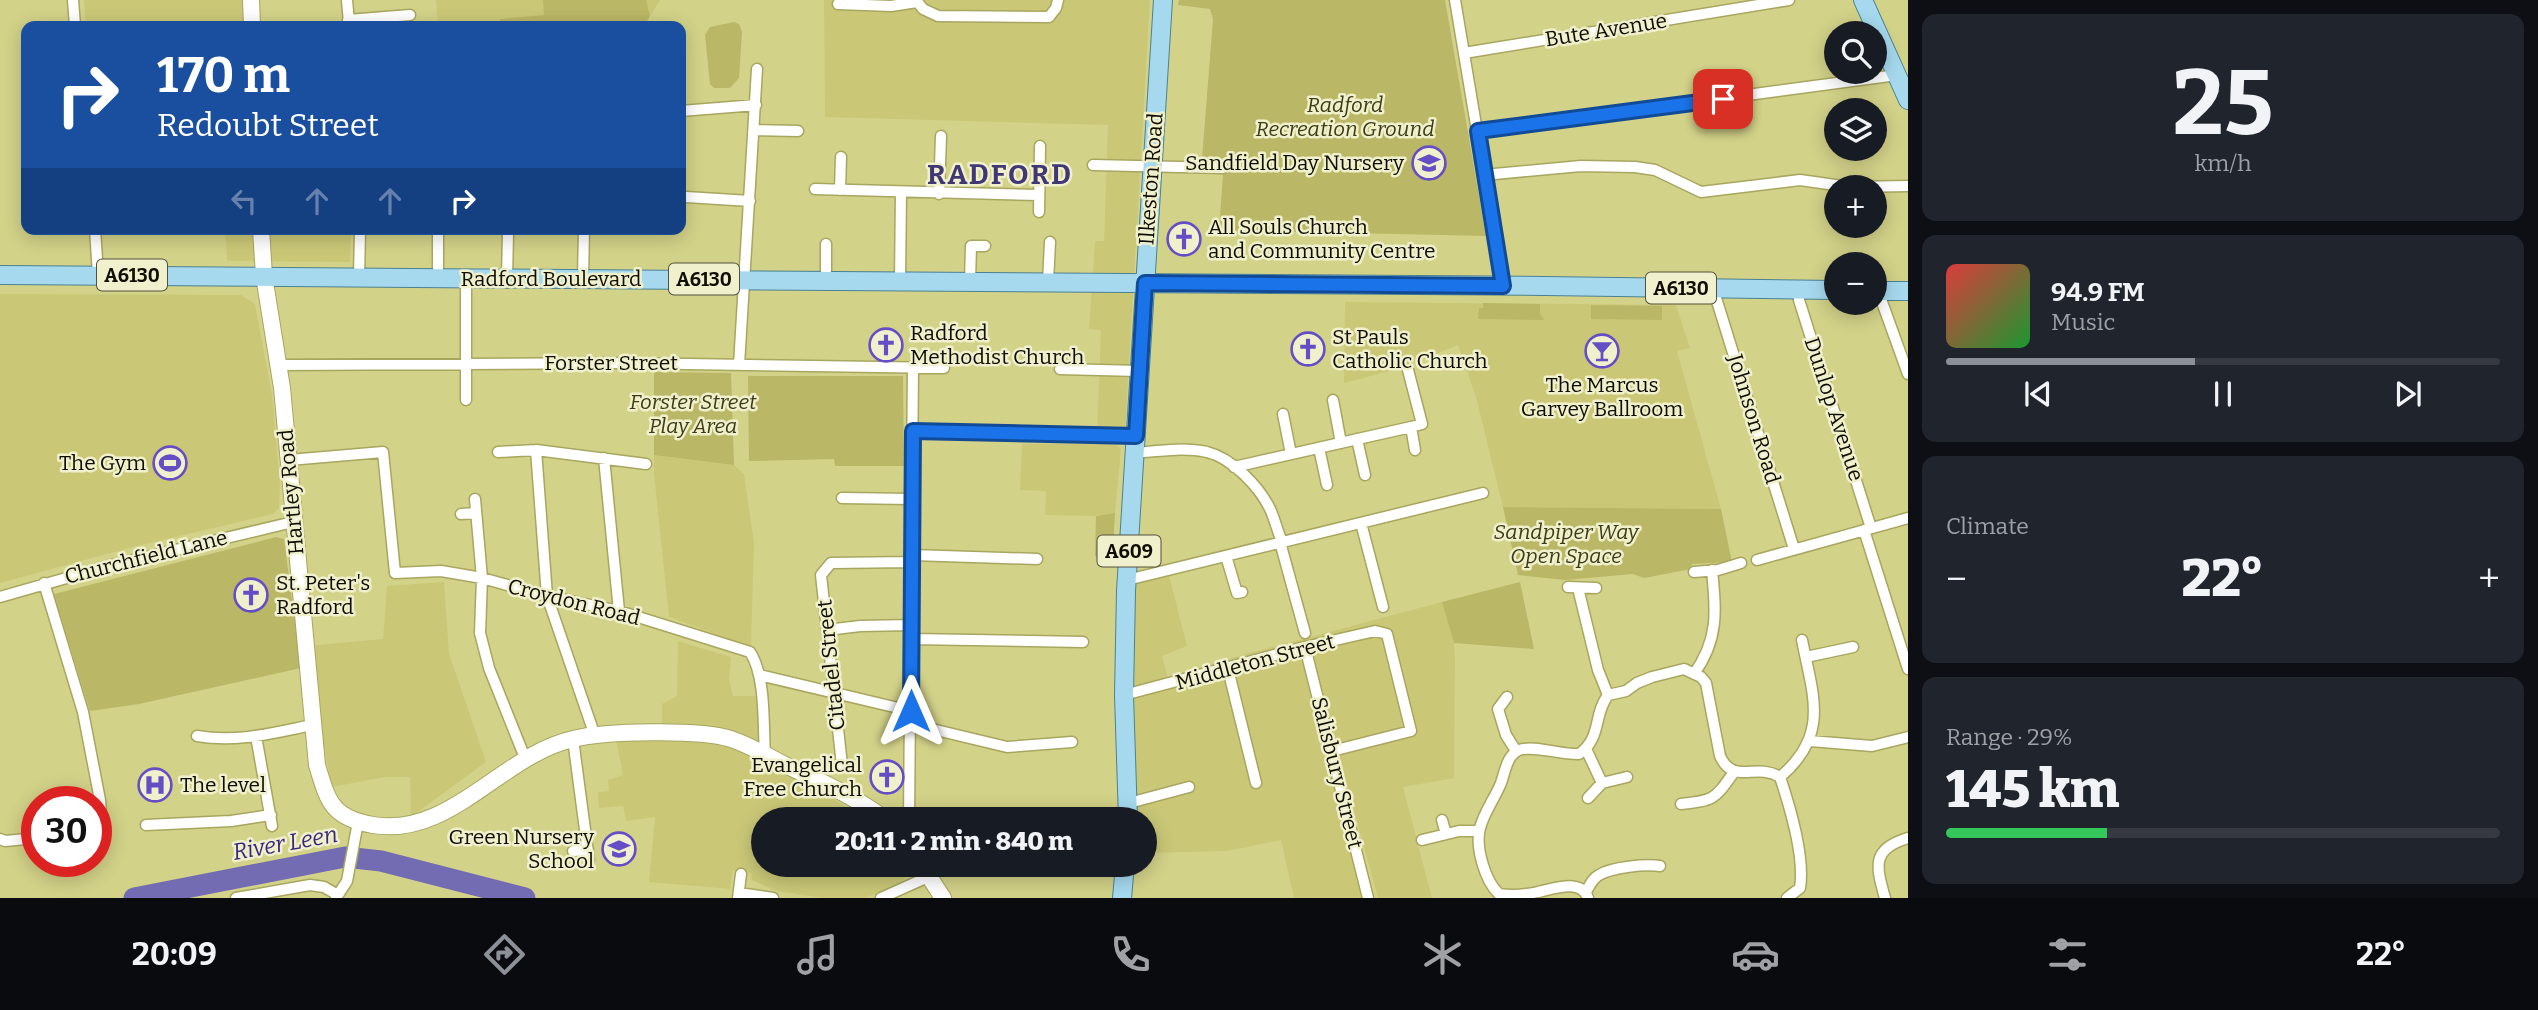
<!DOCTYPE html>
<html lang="en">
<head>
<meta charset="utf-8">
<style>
	body { margin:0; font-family:Bitter,serif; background:#20242c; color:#f1f3f6; height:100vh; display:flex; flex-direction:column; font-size:26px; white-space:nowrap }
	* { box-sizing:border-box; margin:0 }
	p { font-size:23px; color:#9ea1a6 }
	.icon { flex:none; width:38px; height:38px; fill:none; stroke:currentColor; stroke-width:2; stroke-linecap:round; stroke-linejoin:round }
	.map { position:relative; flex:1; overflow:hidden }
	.sheet { display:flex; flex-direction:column; gap:14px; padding:14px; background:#0d0f14; width:630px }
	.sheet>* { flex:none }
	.banner { position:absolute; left:21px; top:21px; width:665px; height:214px; border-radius:14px; box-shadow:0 4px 18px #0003; background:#1a4fa0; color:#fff; overflow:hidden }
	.controls { position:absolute; left:1824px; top:21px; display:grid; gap:14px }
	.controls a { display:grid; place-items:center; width:63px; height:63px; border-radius:50%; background:#171b24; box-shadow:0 4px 18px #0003; font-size:35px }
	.speed { position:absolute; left:21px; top:786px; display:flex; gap:14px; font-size:35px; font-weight:700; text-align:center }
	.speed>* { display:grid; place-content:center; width:91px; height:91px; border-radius:50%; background:#171b24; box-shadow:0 4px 18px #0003; line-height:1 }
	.speed .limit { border:10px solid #d22; background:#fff; color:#111 }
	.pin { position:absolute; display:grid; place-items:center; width:60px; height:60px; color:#fff; margin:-30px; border-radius:14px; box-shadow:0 4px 10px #0006 }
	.me { position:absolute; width:77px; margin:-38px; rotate:0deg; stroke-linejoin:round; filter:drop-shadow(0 0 5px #0008) }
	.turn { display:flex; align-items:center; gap:24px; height:147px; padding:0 21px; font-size:32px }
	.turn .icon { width:91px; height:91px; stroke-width:2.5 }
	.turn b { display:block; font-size:49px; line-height:60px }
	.lanes { display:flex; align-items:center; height:66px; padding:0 21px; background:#0003; justify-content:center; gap:35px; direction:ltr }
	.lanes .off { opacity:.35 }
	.big { font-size:52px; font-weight:800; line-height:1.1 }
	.sheet .tile { flex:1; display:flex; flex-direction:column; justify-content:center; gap:10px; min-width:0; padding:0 24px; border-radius:14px; background:#20242c }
	.sheet .dial { align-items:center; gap:0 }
	.dial b { font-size:91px; line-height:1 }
	.song { display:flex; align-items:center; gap:21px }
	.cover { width:84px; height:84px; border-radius:10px; background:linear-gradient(135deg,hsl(0 70% 55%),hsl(130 70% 35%)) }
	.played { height:7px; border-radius:4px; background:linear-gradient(90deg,#8c9099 45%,#363941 45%) }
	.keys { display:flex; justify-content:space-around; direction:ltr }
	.heat { display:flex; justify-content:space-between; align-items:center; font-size:38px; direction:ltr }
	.charge { height:10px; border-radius:5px; background:linear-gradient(90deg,#34c759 29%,#363941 0) }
	.trip { position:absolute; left:751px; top:807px; width:406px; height:70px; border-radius:35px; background:#171b24; box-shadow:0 4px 18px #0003; font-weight:800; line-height:70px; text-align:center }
	.dock { display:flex; height:112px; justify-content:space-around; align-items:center; background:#090b0e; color:#9ea1a6 }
	.dock .icon { width:49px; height:49px }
	.dock .on { color:#8c9099 }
	.dock b { font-size:32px; color:#f1f3f6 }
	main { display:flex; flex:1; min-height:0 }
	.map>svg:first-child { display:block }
</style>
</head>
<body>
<main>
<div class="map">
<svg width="1908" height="898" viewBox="0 0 1908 898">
	<rect width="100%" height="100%" fill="#d3d289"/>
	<!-- built -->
	<path fill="#cac877" d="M 84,0 L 244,0 L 246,26 L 86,26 Z
		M 436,0 L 660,0 L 644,26 L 438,26 Z
		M 824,0 L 1150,0 L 1125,434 L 1097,432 L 1101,330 L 1089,329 L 1095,241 L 1104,241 L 1108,125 L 825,117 Z
		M 225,229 L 351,229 L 350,262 L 227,261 Z
		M 0,294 L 241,295 L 255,304 L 272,395 L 280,485 L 279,508 L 273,514 L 133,547 L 0,583 Z
		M 1345,302 L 1676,305 L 1690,348 L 1677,351 L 1721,509 L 1503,507 L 1476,397 L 1458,345 L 1401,368 L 1344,383 Z
		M 1115,443 L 1121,449 L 1115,513 L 1096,516 L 1045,515 L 1046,491 L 1020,490 L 1022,444 Z
		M 654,455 L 734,465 L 744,474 L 754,543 L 751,647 L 669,617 L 654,474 Z
		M 1169,575 L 1187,646 L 1162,656 L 1168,678 L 1242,655 L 1442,602 L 1454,643 L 1455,658 L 1454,778 L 1403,787 L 1432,898 L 1378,898 L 1339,756 L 1327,759 L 1362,898 L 1294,898 L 1281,840 L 1227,851 L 1145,853 L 1144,819 L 1138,819 L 1130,669 L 1135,583 Z
		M 444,582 L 449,653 L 486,762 L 411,817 L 410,777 L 385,777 L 332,787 L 315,702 L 307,646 L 383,639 L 387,586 Z
		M 678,641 L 731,657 L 729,680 L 733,696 L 759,696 L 763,742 L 759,763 L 806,784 L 868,819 L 763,819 L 763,864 L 911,864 L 913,868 L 909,874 L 902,881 L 873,895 L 863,898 L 823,898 L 777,891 L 752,880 L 751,873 L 733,870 L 730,889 L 649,882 L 655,817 L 626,821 L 623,806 L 599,808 L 598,792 L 609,791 L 608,780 L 623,775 L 616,740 L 662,738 L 662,704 L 677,696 Z"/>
	<!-- green -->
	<path fill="#bab766" d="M 543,0 L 646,0 L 650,16 L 644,26 L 500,26 L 500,19 L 544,15 Z
		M 1179,0 L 1445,0 L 1486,236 L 1219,230 L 1224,161 L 1202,159 L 1213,19 L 1210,9 L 1178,5 Z
		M 734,22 L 739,24 L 742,32 L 739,78 L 730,88 L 714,88 L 710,84 L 705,35 L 710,27 Z
		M 1483,303 L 1540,304 L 1540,314 L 1544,320 L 1478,319 L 1479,308 L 1483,308 Z
		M 1591,305 L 1662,306 L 1662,320 L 1591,319 Z
		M 654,372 L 731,373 L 734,465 L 654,455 Z
		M 748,376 L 903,376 L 904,466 L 835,466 L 834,459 L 749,461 Z
		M 1503,507 L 1721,509 L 1732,562 L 1692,564 L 1691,569 L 1644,578 L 1633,574 L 1565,580 L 1518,575 Z
		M 1115,513 L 1112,565 L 1095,556 L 1096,516 Z
		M 276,537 L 284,539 L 301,668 L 139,704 L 90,711 L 54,594 Z
		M 1520,582 L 1534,649 L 1454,643 L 1442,602 Z"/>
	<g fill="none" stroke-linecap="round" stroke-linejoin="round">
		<!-- river -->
		<path stroke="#736cb3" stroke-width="21" d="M 134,898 L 345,857 L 381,861 L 525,898"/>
		<defs>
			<path id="street" d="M 73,0 L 75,26
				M 347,0 L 349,23
				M 916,0 L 923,9 L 938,16 L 1049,17 L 1056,8 L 1058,0
				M 1455,0 L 1503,286
				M 838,4 L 891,6 L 917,2
				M 348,20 L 410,15
				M 1464,53 L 1789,0
				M 681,111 L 756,105
				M 755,130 L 798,131
				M 1478,131 L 1897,75
				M 1093,165 L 1223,168
				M 1484,175 L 1581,166 L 1635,167 L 1655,170 L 1701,192 L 1800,180 L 1849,187
				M 1853,187 L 1908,186
				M 815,189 L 1039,195
				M 840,190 L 841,157
				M 939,194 L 941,136
				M 686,197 L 750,201
				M 1039,212 L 1040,146
				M 95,229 L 98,275
				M 826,244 L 826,281
				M 359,278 L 360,231
				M 438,278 L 438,233
				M 466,278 L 466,400
				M 507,278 L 508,233
				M 583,278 L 584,229
				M 900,281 L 901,193
				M 970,281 L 971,246 L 985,246
				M 1048,282 L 1050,242
				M 1715,289 L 1716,298 L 1794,549
				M 1799,290 L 1799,300 L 1871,528
				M 1878,291 L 1908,374
				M 278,365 L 627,363 L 944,368
				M 739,365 L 757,69
				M 1060,369 L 1139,371
				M 1408,370 L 1422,424 L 1411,427 L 1415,450
				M 1333,400 L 1341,443
				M 1283,414 L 1291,454
				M 913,431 L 1136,436
				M 1357,439 L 1365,475
				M 1319,448 L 1327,485
				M 536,450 L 547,596 L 595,736
				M 498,452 L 536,450 L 646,464
				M 1135,453 C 1158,451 1183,447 1207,452 C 1232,458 1260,487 1271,511 C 1275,521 1278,532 1282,542
				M 604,458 L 619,611
				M 289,460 L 383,452 L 395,573 L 441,571 L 482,578 L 547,596 L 619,611 L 750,652 C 766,676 763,725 765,755
				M 1234,467 L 1411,427
				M 842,498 L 912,499
				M 475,499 L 482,578 L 480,633 L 489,668 L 525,758
				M 461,514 L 476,513
				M 1361,523 L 1383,607
				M 1864,530 L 1908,669
				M 1280,542 L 1305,633
				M 912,555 L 1037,559
				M 1226,556 L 1237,593 L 1242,592
				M 1757,560 L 1908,518
				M 1694,572 L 1718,570 L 1741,563
				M 1127,580 L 1483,493
				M 44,583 L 83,712 L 100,800 L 101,814 L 96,821
				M 1568,587 L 1596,588
				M 1578,588 L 1598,670 L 1608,695
				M 0,597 L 112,565 L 293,522
				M 827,630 L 860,626 L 911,625
				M 911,639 L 1083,642
				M 1305,647 L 1368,898
				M 1806,657 L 1853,647
				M 1228,669 L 1256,783
				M 1694,674 C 1719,639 1716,611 1712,570
				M 759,675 L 911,711
				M 1124,695 L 1305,647 L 1375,631 L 1387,634 L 1411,731 L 1332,751
				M 1507,697 L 1498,709 L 1506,735 L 1516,751
				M 911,724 L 1007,747 L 1072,742
				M 197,736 C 237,743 272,733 312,725
				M 256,736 L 272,826
				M 573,739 L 589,860
				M 1810,741 L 1872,746 L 1908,737
				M 1586,749 L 1602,783
				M 842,765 L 821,575 L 831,563 L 912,562
				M 1780,777 C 1830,735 1813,696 1802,640
				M 1588,798 L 1602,783 L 1627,777
				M 1129,803 L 1189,787
				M 1681,804 C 1715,800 1714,800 1734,772
				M 909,819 L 913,366
				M 1442,820 L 1446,834
				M 146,825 L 231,821 L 271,815
				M 0,839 L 5,841 L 37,838
				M 1422,840 L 1459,831 L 1479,831
				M 573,851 L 588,850
				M 1586,892 C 1590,885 1592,879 1599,875 C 1612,867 1645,864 1660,866
				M 739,893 L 773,898
				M 236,898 L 310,885 L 324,887 L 338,895
				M 336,898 L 347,881 L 358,822
				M 738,898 L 741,874
				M 881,898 L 928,877
				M 1588,898 C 1581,878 1553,889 1538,892 C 1525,895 1512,896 1499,894 C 1485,881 1475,847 1480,828 C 1484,812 1495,798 1501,783 C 1505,772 1507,755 1519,750 C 1534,745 1562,755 1579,754 C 1602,738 1593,715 1608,695 L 1626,691 L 1637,683 L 1652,677 L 1684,669 L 1701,677 L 1706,683 L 1720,756 C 1734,786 1755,762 1780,777 C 1790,807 1805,858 1800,888 L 1787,898
				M 1885,898 C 1876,866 1871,849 1908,838"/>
			<path id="secondary" d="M 251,0 L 252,26
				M 261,229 L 264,276 L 282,388 L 317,765 C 328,802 332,818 373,825 C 450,838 502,755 573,739 C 605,731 700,729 731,739 C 749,745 766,755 783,764 C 818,780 854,796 885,819
				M 921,864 L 943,898"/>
			<path id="primary" d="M 1863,0 L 1908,100
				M 0,275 L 1545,286 L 1836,290
				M 1874,291 L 1908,291
				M 1128,819 L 1124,695 L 1126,591 L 1163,0
				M 1122,898 L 1125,864"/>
		</defs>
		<!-- street casing -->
		<use href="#street" stroke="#a8a65f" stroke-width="13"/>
		<!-- secondary casing -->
		<use href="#secondary" stroke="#a8a65f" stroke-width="18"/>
		<!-- primary casing -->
		<use href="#primary" stroke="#4b8193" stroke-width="20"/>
		<!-- street -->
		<use href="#street" stroke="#fff" stroke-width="10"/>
		<!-- secondary -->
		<use href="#secondary" stroke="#fff" stroke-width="16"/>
		<!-- primary -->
		<use href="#primary" stroke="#a6d9ee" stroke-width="18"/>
	</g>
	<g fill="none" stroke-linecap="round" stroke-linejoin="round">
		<defs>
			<path id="route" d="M 911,711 L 913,431 L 1136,436 L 1145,283 L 1503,286 L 1478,131 L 1723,99"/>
		</defs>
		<!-- route casing -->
		<use href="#route" stroke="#114b97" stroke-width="18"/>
		<!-- route -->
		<use href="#route" stroke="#1a73e8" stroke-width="12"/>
	</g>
	<!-- icons -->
	<defs>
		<symbol id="school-ring" viewBox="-11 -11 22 22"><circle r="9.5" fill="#f0f0cd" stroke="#654dc6" stroke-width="1.5"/><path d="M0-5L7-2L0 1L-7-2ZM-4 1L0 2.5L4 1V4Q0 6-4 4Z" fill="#654dc6"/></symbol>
		<symbol id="church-ring" viewBox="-11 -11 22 22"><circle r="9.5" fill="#f0f0cd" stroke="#654dc6" stroke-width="1.5"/><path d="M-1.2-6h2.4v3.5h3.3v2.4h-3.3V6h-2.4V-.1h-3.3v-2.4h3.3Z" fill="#654dc6"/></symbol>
		<symbol id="bar-ring" viewBox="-11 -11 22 22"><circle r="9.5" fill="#f0f0cd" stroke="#654dc6" stroke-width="1.5"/><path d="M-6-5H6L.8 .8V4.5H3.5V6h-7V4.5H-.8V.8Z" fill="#654dc6"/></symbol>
		<symbol id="stadium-ring" viewBox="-11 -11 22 22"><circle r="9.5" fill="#f0f0cd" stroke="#654dc6" stroke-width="1.5"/><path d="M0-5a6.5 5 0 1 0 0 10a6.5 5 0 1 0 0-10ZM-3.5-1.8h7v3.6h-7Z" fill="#654dc6"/></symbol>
		<symbol id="hospital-ring" viewBox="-11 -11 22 22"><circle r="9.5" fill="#f0f0cd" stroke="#654dc6" stroke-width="1.5"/><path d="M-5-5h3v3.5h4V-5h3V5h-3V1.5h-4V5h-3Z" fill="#654dc6"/></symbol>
	</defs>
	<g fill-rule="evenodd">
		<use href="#school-ring" x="1410" y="144" width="38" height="38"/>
		<use href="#church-ring" x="1165" y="220" width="38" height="38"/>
		<use href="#church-ring" x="867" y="326" width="38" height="38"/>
		<use href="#church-ring" x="1289" y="330" width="38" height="38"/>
		<use href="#bar-ring" x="1583" y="332" width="38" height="38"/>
		<use href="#stadium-ring" x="151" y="444" width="38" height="38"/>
		<use href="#church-ring" x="232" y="576" width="38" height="38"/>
		<use href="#church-ring" x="868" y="758" width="38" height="38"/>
		<use href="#hospital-ring" x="136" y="766" width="38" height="38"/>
		<use href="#school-ring" x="600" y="830" width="38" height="38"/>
	</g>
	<g text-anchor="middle" stroke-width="5" stroke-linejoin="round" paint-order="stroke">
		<!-- shield labels -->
		<g fill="#f0f0cd" stroke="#52513e" stroke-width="2">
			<rect x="97" y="259.5" width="70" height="31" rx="5"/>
			<rect x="669" y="263.5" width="70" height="31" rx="5"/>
			<rect x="1646" y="272.5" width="70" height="31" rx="5"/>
			<rect x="1097.5" y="535.5" width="63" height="31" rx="5"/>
		</g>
		<g font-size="19" font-weight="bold" fill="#0f0d00">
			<text x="132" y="282">A6130</text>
			<text x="704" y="286">A6130</text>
			<text x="1681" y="295">A6130</text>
			<text x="1129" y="558">A609</text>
		</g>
		<!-- street labels -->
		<g font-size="21" fill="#0f0d00" stroke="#f0f0cd">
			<text transform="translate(1606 30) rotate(-9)" y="7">Bute Avenue</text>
			<text transform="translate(1151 179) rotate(-86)" y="7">Ilkeston Road</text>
			<text x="551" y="286">Radford Boulevard</text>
			<text x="611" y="370">Forster Street</text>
			<text transform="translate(1834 409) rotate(72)" y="7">Dunlop Avenue</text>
			<text transform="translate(1754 419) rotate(73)" y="7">Johnson Road</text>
			<text transform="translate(291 492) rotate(-95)" y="7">Hartley Road</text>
			<text transform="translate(146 557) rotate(-14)" y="7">Churchfield Lane</text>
			<text transform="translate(574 602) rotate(14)" y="7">Croydon Road</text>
			<text transform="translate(1255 662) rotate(-15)" y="7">Middleton Street</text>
			<text transform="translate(831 665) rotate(-96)" y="7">Citadel Street</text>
			<text transform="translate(1337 773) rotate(76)" y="7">Salisbury Street</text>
		</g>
		<!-- park labels -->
		<g font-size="21" font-style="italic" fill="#3d3c17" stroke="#f0f0cd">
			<text x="1345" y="112">Radford<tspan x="1345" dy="24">Recreation Ground</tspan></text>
			<text x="693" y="409">Forster Street<tspan x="693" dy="24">Play Area</tspan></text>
			<text x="1566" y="539">Sandpiper Way<tspan x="1566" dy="24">Open Space</tspan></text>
		</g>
		<!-- poi labels -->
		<g font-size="21" fill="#0f0d00" stroke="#f0f0cd" text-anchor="start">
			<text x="1404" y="170" text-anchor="end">Sandfield Day Nursery</text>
			<text x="1208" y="234">All Souls Church<tspan x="1208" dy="24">and Community Centre</tspan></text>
			<text x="910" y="340">Radford<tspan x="910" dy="24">Methodist Church</tspan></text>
			<text x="1332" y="344">St Pauls<tspan x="1332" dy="24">Catholic Church</tspan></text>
			<text x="1602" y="392" text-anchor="middle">The Marcus<tspan x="1602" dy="24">Garvey Ballroom</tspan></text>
			<text x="146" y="470" text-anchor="end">The Gym</text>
			<text x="276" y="590">St. Peter's<tspan x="276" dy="24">Radford</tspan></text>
			<text x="862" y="772" text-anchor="end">Evangelical<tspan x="862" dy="24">Free Church</tspan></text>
			<text x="180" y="792">The level</text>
			<text x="594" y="844" text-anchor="end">Green Nursery<tspan x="594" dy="24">School</tspan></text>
		</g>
		<!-- water labels -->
		<g font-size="23" font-style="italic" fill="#3a277d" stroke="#f0f0cd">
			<text transform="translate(285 843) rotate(-10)" y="8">River Leen</text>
		</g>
		<!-- district labels -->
		<g font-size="28" font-weight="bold" letter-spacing="2" fill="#403874" stroke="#f0f0cd">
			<text x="1000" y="184">RADFORD</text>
		</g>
	</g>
</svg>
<div class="controls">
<a><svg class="icon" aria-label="search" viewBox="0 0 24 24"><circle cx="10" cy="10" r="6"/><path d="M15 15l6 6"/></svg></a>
<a><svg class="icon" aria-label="layers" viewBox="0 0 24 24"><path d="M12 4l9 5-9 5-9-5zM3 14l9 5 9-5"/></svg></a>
<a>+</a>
<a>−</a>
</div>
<div class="speed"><div class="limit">30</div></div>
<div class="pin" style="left:1723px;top:99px;background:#d93025"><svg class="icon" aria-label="arrive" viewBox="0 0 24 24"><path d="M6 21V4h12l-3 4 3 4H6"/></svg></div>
<svg class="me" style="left:911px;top:711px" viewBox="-20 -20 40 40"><path d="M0-17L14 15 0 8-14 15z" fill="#1a73e8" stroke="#fff" stroke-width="4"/></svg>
<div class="trip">20:11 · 2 min · 840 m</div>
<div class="banner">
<div class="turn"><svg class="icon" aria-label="right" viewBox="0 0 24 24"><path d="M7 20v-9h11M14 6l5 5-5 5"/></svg><div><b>170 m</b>Redoubt Street</div></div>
<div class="lanes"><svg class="icon off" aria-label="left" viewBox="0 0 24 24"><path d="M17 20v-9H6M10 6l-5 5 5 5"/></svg><svg class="icon off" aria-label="ahead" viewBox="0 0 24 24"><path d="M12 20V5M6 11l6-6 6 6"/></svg><svg class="icon off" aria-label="ahead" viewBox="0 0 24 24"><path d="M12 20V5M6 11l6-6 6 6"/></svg><svg class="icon" aria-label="right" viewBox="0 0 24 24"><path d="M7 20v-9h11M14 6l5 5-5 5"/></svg></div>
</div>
</div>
<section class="sheet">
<div class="tile dial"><b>25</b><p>km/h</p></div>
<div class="tile">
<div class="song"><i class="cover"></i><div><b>94.9 FM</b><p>Music</p></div></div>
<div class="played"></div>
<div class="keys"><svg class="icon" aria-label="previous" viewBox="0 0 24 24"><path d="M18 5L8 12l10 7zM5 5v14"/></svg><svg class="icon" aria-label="pause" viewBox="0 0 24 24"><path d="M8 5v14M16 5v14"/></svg><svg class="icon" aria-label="next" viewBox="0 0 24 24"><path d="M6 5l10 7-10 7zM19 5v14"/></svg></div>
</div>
<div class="tile"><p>Climate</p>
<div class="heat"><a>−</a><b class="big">22°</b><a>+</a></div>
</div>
<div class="tile"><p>Range · 29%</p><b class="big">145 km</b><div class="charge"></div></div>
</section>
</main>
<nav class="dock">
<b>20:09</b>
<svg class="icon on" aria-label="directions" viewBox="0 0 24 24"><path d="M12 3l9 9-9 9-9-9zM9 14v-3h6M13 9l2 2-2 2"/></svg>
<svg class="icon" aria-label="music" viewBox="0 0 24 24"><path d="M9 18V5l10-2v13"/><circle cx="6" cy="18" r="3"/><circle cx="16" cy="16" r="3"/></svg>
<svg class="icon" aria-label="phone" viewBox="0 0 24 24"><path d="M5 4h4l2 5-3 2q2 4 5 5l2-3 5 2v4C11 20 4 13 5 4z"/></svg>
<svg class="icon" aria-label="climate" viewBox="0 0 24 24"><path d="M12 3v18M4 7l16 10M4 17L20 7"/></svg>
<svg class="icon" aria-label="car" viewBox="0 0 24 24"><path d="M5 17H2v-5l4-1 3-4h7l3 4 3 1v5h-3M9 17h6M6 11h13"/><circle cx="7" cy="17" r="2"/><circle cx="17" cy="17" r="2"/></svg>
<svg class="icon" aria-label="filters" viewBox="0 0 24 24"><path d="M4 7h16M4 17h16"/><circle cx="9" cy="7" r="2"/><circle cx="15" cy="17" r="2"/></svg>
<b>22°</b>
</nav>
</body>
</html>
